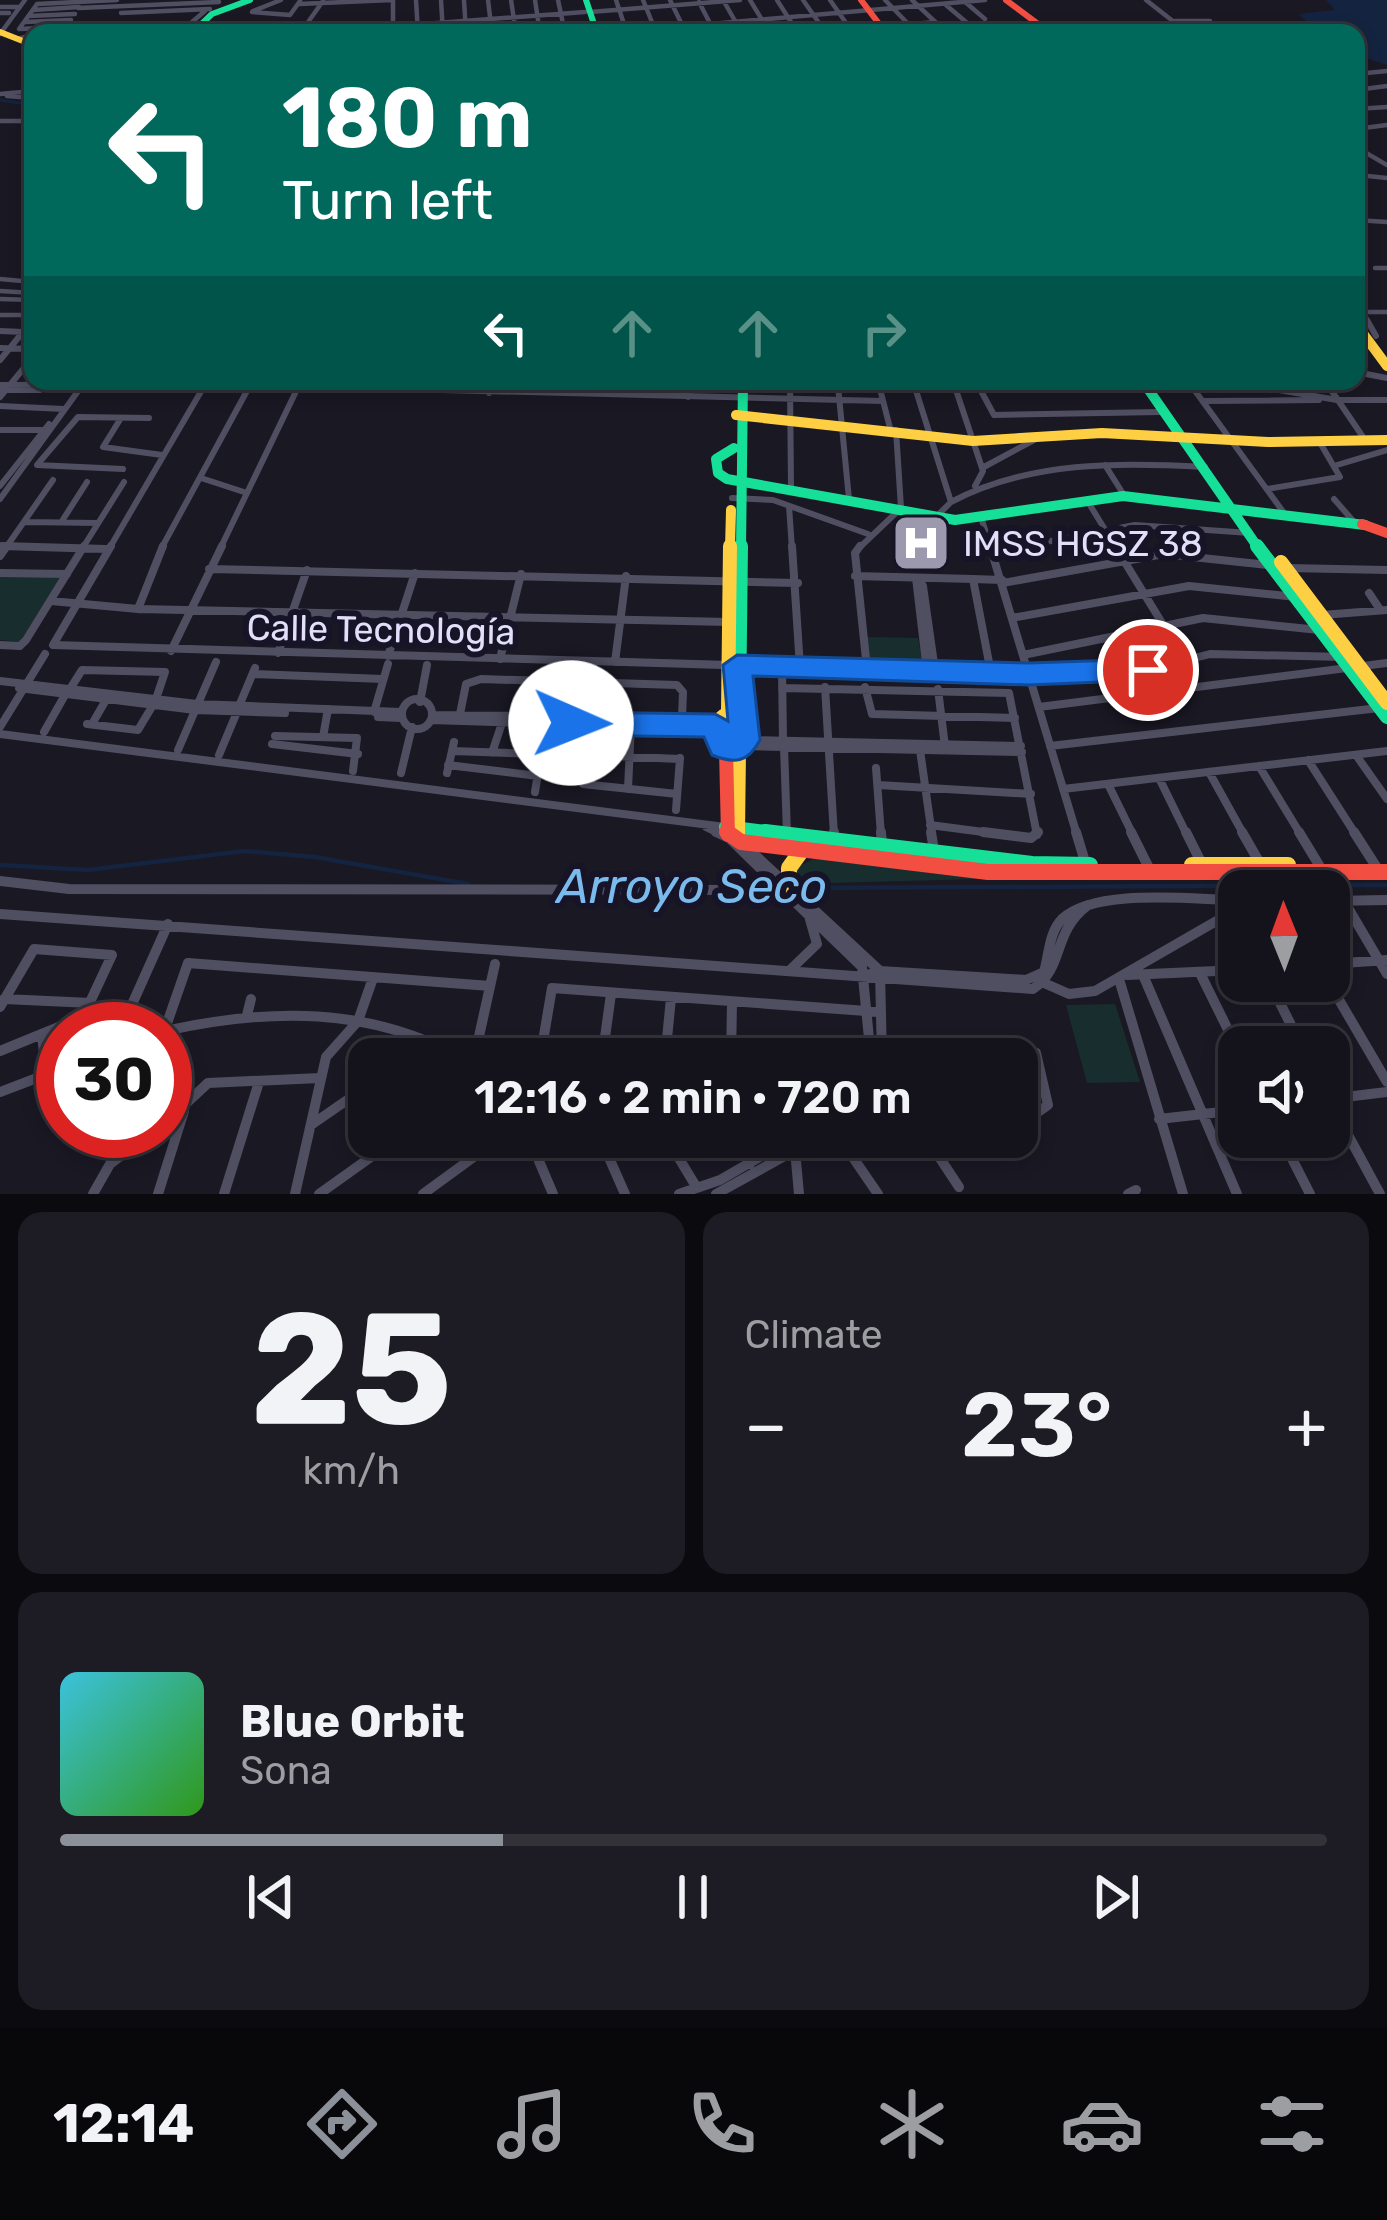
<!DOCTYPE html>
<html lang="en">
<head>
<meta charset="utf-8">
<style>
	body { margin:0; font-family:Rubik,sans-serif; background:#1d1b23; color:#f1f3f6; height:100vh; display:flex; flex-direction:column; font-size:45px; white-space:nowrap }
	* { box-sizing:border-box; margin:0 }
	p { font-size:39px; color:#9d9ea2 }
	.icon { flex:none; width:66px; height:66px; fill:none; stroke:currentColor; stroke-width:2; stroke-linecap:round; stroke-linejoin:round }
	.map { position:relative; height:1194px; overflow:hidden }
	.sheet { display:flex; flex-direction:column; gap:18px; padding:18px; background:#0b0a0e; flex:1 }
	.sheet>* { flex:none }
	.top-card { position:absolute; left:24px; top:24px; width:1341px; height:366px; border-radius:24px; box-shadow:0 6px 18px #0003,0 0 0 3px #333239; background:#00695c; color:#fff; overflow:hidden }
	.needle { width:78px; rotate:359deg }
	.tools { position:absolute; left:1218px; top:870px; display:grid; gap:24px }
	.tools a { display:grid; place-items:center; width:132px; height:132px; border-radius:24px; background:#14121a; box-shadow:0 6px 18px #0003,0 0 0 3px #333239; font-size:60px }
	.speed { position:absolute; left:36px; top:1002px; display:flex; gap:24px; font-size:60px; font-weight:700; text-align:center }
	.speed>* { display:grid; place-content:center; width:156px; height:156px; border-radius:50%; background:#14121a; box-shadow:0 6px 18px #0003,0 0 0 3px #333239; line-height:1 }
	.speed .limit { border:18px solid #d22; background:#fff; color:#111 }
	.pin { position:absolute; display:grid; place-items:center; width:102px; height:102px; color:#fff; margin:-51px; border:6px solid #fff; border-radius:50%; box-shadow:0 3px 12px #0007 }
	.me { position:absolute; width:132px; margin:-66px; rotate:91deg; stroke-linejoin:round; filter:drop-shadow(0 0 9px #0008) }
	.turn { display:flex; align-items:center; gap:42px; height:252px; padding:0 60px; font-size:54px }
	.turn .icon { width:156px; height:156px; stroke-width:2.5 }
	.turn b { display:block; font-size:84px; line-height:102px }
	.lanes { display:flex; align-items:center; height:114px; padding:0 60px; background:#0003; justify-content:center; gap:60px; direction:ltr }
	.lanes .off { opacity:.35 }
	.big { font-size:90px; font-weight:600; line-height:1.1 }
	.sheet .card { flex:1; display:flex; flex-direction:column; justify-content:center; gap:18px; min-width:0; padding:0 42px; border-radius:24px; background:#1d1b23 }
	.sheet .dial { align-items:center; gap:0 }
	.dial b { font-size:156px; line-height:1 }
	.song { display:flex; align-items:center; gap:36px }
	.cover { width:144px; height:144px; border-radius:18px; background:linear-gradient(135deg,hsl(190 70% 55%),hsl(110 70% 35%)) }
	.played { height:12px; border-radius:6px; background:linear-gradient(90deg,#8c9099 35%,#333239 35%) }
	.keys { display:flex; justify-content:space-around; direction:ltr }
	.heat { display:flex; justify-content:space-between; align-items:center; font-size:66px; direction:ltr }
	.sheet .tiles { flex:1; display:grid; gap:18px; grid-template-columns:1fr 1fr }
	.card:last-child { grid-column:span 2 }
	.trip { position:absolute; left:348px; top:1038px; width:690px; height:120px; border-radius:24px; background:#14121a; box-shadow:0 6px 18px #0003,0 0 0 3px #333239; font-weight:600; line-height:120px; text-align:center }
	.menu { display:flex; height:192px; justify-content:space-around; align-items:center; background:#08070a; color:#9d9ea2 }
	.menu .icon { width:84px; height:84px }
	.menu .on { color:#8c9099 }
	.menu b { font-size:54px; color:#f1f3f6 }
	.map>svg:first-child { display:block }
</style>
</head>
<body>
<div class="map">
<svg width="1387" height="1194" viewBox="0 0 1387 1194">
	<rect width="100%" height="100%" fill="#1a1823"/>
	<!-- green -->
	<path fill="#182d2d" d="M 0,575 L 62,576 L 20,642 L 0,640 Z
		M 867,637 L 918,638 L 923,667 L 870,666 Z
		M 815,858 L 979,879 L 794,884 L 796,868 Z
		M 1115,1004 L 1140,1082 L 1087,1083 L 1066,1005 Z"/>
	<!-- water -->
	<path fill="#14233f" d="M 1326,0 L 1387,0 L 1387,65 L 1356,55 L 1356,33 L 1284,33 L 1271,25 L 1311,25 L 1298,14 L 1335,10 Z"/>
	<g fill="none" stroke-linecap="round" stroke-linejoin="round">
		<!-- stream-far1 -->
		<path stroke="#14233f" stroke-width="3" d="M 0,100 L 33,105"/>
		<!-- stream -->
		<path stroke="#14233f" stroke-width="4.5" d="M 0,865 L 88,870 L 244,851 L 315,857 L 468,884
			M 795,888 L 1387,885"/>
		<!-- street-far3 -->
		<path stroke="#504f62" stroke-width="4.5" d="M 393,0 L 393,27
			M 416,0 L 418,33
			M 441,0 L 443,33
			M 464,0 L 466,33
			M 488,0 L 492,33
			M 511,0 L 516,33
			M 535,0 L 540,33
			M 558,0 L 565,33
			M 616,0 L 627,33
			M 643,0 L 656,32
			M 670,0 L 686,33
			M 723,0 L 742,33
			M 750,0 L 770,33
			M 777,0 L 798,33
			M 803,0 L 826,33
			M 830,0 L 853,33
			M 885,0 L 917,33
			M 912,0 L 947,33
			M 1146,0 L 1188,33
			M 964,1 L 985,19
			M 699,2 L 715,33
			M 299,4 L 392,0
			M 946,5 L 979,33
			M 0,7 L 20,7
			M 78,8 L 219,2
			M 33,10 L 79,7
			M 253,11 L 281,0
			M 252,12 L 290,15 L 300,1
			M 590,12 L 740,0
			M 0,13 L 9,13
			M 121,13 L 210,9
			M 29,16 L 75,14
			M 1175,21 L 1210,21
			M 25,22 L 71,20
			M 200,25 L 239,27
			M 306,25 L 397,26 L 585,12
			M 306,25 L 323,1
			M 113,28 L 187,25
			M 19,29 L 37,4 L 117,0
			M 21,29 L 115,24
			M 156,33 L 180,32
			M 179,33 L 205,11
			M 608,33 L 985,0
			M 816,33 L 935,22
			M 994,33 L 1007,32
			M 1081,33 L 1181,27
			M 0,34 L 25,0
			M 17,39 L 33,35
			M 1356,74 L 1387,71
			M 1356,90 L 1387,86
			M 0,94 L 33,91
			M 7,96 L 33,98
			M 1356,109 L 1387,107
			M 0,121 L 33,121
			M 1356,129 L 1387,125
			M 1356,147 L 1387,165
			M 1358,175 L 1387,178
			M 1356,220 L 1387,222
			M 1375,268 L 1387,268
			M 0,279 L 33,282
			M 0,291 L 33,293
			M 0,299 L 33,300
			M 1356,300 L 1369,323
			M 1356,312 L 1387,312
			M 0,315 L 33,315"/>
		<!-- street-far2 -->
		<path stroke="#504f62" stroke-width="6" d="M 1367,320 L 1376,336
			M 0,331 L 23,332 L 0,360
			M 0,348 L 33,349
			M 1356,372 L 1387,378
			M 878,381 L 890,428
			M 913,381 L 951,502 L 936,517
			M 953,381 L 983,471 L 975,486
			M 1325,381 L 1365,440
			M 790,382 L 791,487
			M 0,385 L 206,384 L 883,401
			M 838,386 L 849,499
			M 1193,388 L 1284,513
			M 955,389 L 1268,388 L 1337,400 L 1387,400
			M 980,389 L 994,415 L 1160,412
			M 0,390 L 40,390
			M 489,393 L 490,381
			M 637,395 L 639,381
			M 0,397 L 33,357
			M 688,397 L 689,381
			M 1204,401 L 1319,400
			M 0,406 L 64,409
			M 121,418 L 103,447 L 162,455
			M 0,430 L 41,430
			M 1105,465 L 1122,492
			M 1337,465 L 1387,450
			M 982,468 L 1034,440
			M 123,469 L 37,465 L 78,417 L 149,418
			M 201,478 L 247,493
			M 0,486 L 49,424
			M 1267,489 L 1340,477 L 1319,441
			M 732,498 L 773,500 L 868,534
			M 0,499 L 81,387
			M 1334,499 L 1355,523
			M 951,502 C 1029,461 1119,462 1205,467
			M 1088,502 L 1117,549
			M 789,506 L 792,549
			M 981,517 L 991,549
			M 62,521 L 87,482
			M 25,522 L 98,523
			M 0,546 L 106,549
			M 5,549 L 53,480
			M 82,549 L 124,482
			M 109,549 L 203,388
			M 161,549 L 248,389
			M 220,549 L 301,381
			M 858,549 L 901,508 L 896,430
			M 1009,549 L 1135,525 L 1250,533"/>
		<!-- street-far1 -->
		<path stroke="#504f62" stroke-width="8" d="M 2,546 L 106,549
			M 111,546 L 53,645 L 1029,674 L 1148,670 L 1210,654 L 1344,657
			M 792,546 L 800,667
			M 860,546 L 855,553 L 867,669
			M 990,546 L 1077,835
			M 1115,546 L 1184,659
			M 994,552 L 1025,546
			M 0,556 L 7,546
			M 1287,568 L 1387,570
			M 209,569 L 798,583
			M 0,573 L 67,574
			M 855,576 L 973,579
			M 916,578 L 927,671
			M 917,578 L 923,586 L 935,671
			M 1003,583 L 1164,554 L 1268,565
			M 1369,593 L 1379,608
			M 51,601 L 138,609 L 729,622
			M 138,609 L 163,546
			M 1322,615 L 1387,610
			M 1012,618 L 1189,586 L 1296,597
			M 0,645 L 20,646 L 26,640 L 84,546
			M 171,651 L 222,546
			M 278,653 L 307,570
			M 1023,655 L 1203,618 L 1319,630
			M 388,656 L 415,573
			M 500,659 L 521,574
			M 615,662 L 626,576
			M 782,667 L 783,740
			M 991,673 L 973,579 L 1002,580
			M 253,674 L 383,679
			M 0,681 L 197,704 L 401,712
			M 825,687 L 834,835
			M 865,687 L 872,714 L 1015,718
			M 19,688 L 195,710 L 285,713
			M 782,688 L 1009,693 L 1037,835
			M 70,689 L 82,670 L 165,672 L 156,699
			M 938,689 L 945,747
			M402 714a15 15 0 1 1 30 0a15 15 0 1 1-30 0Z
			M 420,702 L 427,665
			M 239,706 L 255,668
			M 1039,707 L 1387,663
			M 374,712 L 388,664
			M 460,714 L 466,684 L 481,679 L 677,685 L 683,692 L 682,718
			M 434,715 L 720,718
			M 378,717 L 400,718
			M 571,717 L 575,682
			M 431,720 L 720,729
			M 87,724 L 138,730 L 153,705
			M 92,724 L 106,700
			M 0,727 L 45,654
			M 44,732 L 65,695
			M 0,734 L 725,827
			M 275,736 L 357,738 L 353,771
			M 323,737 L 328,709
			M 745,740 L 1021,746
			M 272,744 L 358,754
			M 743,746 L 1022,752
			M 784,746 L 787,834
			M 1050,746 L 1379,708
			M 178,750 L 216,662
			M 920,750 L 932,835
			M 452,751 L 541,754
			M 492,753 L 502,723
			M 219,755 L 237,712
			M 1356,755 L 1387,799
			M 1308,760 L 1356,835
			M 448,765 L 538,776
			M 1259,766 L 1301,835
			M 876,768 L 881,835
			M 1209,772 L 1244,835
			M 401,773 L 412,727
			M 447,773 L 454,742
			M 1159,778 L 1187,835
			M 1108,784 L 1133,835
			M 878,785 L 1031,794
			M 628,789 L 631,724
			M 1063,789 L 1387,751
			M 535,792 L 543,743
			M 677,794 L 583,784 L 586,755 L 680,759
			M 676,810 L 680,758
			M 930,825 L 1006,835
			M 706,827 L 722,835"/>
		<!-- street -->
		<path stroke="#504f62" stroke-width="10" d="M 716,832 L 729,838 L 862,967 L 871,1059
			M 834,832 L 834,838
			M 881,832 L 882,844
			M 931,832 L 934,851
			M 983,832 L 1031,838 L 1038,832
			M 1076,832 L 1086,865
			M 1131,832 L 1148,866
			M 1186,832 L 1202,864
			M 1242,832 L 1261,865
			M 1299,832 L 1319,865
			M 1354,832 L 1379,871
			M 742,843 L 880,971 L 882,1059
			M 0,881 L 69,889 L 784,890
			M 1329,901 L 1387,900
			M 1344,901 L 1387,974
			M 0,914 L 1033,989 C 1066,966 1051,933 1088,905
			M 1329,964 L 1387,960
			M 790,970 L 817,944 L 809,916
			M 1200,973 L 1239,1052
			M 867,975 L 880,971 L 1026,980 L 1044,972 C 1049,955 1049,932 1062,919 C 1096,887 1195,900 1239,900
			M 1127,975 L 1239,970
			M 1143,975 L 1237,1194
			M 1119,979 L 1183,1194
			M 1269,981 L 1302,1047
			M 1328,981 L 1387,1082
			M 1044,983 L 1069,994 L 1095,991 L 1239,908
			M 4,999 L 91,1003
			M 0,1007 L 34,949 L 112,955 L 83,1017 L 0,1051
			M 247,1015 L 251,999
			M 121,1029 L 168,924
			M 165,1029 L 188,963 L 490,986
			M 165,1031 C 269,1008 369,1006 464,1059
			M 42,1034 L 46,1074
			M 882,1046 L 1036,1053 L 1048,1105 L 1017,1127
			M 940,1047 L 941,1059
			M 408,1059 L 435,1041
			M 474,1059 L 495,964
			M 540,1059 L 552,988 L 880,1012
			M 602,1059 L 611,994
			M 665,1059 L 671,998
			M 731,1059 L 732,1002
			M 0,1092 L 63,1068
			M 1329,1099 L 1387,1092
			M 1329,1100 L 1380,1194
			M 1159,1119 L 1239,1110
			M 165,1123 L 208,1083 L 320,1078
			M 311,1125 L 369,1085
			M 666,1137 L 697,1188
			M 736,1137 L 750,1164
			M 839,1137 L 878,1194
			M 926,1137 L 959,1187
			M 1004,1137 L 1009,1154
			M 1281,1137 L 1310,1194
			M 603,1144 L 625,1194
			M 795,1150 L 799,1194
			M 539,1161 L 553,1194
			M 93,1194 L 110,1164 L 153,1131
			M 158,1194 L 184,1111
			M 224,1194 L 259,1082
			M 295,1194 L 326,1057 L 358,1021 L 373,978
			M 319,1194 L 399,1137
			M 423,1194 L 501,1137
			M 679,1194 L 720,1180 L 794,1137
			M 716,1194 L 819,1137
			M 1128,1194 L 1136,1190"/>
		<!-- fast-far3 -->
		<path stroke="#16e098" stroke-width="6" d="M 586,0 L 597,33
			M 192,33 L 212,14 L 250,0"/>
		<!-- fast-far2 -->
		<path stroke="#16e098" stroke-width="10" d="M 1144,383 L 1259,549
			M 734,448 L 716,459 L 718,473 L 727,479 L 955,520 L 1123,496 L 1365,525
			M 741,549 L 743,381"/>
		<!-- fast-far1 -->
		<path stroke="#16e098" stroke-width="14" d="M 1257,546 L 1387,717
			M 739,711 L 741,546
			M 726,827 L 790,835"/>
		<!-- fast -->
		<path stroke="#16e098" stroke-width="16" d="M 765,832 L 1032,864 L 1090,865"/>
		<!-- slow-far3 -->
		<path stroke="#ffcf43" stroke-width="6" d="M 0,32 L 33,45"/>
		<!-- slow-far2 -->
		<path stroke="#ffcf43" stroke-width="10" d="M 1356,324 L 1387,366
			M 736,415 L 973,441 L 1102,433 L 1268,442 L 1387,440
			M 730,549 L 731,510"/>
		<!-- slow-far1 -->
		<path stroke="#ffcf43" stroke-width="14" d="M 1281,562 L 1387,703
			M 728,710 L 730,546
			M716 730a17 17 0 1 1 34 0a17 17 0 1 1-34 0Z
			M 738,833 L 739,750"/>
		<!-- slow -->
		<path stroke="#ffcf43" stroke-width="16" d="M 1192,865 L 1288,865
			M 789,885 L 789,868 L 802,850"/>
		<!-- jam-far3 -->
		<path stroke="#f24e42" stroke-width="6" d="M 861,0 L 886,33
			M 1006,0 L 1050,33"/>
		<!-- jam-far2 -->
		<path stroke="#f24e42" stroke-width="10" d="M 1362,524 L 1387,533"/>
		<!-- jam-far1 -->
		<path stroke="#f24e42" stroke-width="14" d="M 726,750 L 728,835"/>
		<!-- jam -->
		<path stroke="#f24e42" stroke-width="16" d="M 727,832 L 741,842 L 988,872 L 1387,872"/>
	</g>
	<!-- route -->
	<path fill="#1a73e8" stroke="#114b97" stroke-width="3" d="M 737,655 L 1029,663 L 1148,659 L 1162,670 L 1148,680 L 1029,685 L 753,676 L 760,740 C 748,763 734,764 712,755 L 704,737 L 571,735 L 555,723 L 571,712 L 715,714 L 728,721 L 723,665 Z"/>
	<!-- icons -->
	<defs>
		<symbol id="hospital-square" viewBox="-11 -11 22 22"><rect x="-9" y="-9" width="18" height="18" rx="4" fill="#9c99af" stroke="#171427"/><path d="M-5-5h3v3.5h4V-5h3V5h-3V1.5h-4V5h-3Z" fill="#fff"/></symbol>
	</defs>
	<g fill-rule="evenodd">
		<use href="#hospital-square" x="888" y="510" width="66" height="66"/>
	</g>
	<g text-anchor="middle" stroke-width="12" stroke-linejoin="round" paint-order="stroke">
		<!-- poi labels -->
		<g font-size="36" fill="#e2dffa" stroke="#171427" text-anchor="start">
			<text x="963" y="556">IMSS HGSZ 38</text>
		</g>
		<!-- street labels -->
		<g font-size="36" fill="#e2dffa" stroke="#171427">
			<text transform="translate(381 629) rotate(1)" y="13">Calle Tecnología</text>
		</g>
		<!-- near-water labels -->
		<g font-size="48" font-style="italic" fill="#7bbaec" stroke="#171427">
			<text x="692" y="903">Arroyo Seco</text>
		</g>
	</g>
</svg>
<div class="tools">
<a><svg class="needle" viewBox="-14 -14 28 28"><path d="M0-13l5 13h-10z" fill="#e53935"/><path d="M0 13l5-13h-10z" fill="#9d9ea2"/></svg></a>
<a><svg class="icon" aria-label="sound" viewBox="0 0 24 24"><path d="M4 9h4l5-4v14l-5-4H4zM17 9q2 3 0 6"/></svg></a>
</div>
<div class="speed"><div class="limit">30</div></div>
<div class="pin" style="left:1148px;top:670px;background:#d93025"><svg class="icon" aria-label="arrive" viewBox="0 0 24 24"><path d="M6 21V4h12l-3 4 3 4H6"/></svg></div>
<svg class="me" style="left:571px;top:723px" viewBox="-20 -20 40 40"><circle r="19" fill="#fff"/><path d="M0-13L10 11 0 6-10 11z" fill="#1a73e8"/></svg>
<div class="trip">12:16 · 2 min · 720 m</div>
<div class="top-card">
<div class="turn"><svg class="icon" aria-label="left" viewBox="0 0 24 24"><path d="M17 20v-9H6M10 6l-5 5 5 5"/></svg><div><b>180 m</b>Turn left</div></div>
<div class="lanes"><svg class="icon" aria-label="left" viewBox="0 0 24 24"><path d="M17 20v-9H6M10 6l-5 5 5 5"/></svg><svg class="icon off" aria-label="ahead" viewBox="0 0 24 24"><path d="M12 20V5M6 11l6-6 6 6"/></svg><svg class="icon off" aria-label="ahead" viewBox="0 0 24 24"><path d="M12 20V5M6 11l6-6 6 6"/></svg><svg class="icon off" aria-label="right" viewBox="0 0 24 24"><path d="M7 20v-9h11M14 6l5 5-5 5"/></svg></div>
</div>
</div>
<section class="sheet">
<div class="tiles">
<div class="card dial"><b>25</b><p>km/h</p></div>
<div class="card"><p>Climate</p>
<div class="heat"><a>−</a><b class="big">23°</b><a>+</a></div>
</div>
<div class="card">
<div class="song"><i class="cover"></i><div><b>Blue Orbit</b><p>Sona</p></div></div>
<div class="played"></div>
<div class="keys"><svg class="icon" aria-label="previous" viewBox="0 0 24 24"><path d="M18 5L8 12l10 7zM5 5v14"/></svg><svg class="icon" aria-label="pause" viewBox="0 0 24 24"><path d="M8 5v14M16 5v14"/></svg><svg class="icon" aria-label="next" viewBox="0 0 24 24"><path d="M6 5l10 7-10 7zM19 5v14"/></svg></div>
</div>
</div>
</section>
<nav class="menu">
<b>12:14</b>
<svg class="icon on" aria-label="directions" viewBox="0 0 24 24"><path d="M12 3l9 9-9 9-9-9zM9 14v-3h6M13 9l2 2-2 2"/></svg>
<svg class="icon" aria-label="music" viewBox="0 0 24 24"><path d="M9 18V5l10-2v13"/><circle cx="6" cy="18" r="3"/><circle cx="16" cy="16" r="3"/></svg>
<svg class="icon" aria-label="phone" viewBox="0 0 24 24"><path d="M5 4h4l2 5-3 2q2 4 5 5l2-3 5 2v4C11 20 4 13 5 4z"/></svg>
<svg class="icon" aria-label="climate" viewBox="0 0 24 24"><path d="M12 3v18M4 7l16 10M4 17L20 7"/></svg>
<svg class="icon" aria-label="car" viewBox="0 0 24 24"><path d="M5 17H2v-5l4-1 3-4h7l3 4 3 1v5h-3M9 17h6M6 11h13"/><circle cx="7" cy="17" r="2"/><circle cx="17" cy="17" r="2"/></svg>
<svg class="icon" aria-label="filters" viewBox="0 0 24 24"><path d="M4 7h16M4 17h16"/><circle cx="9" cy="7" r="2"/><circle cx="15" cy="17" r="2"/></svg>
</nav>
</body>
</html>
